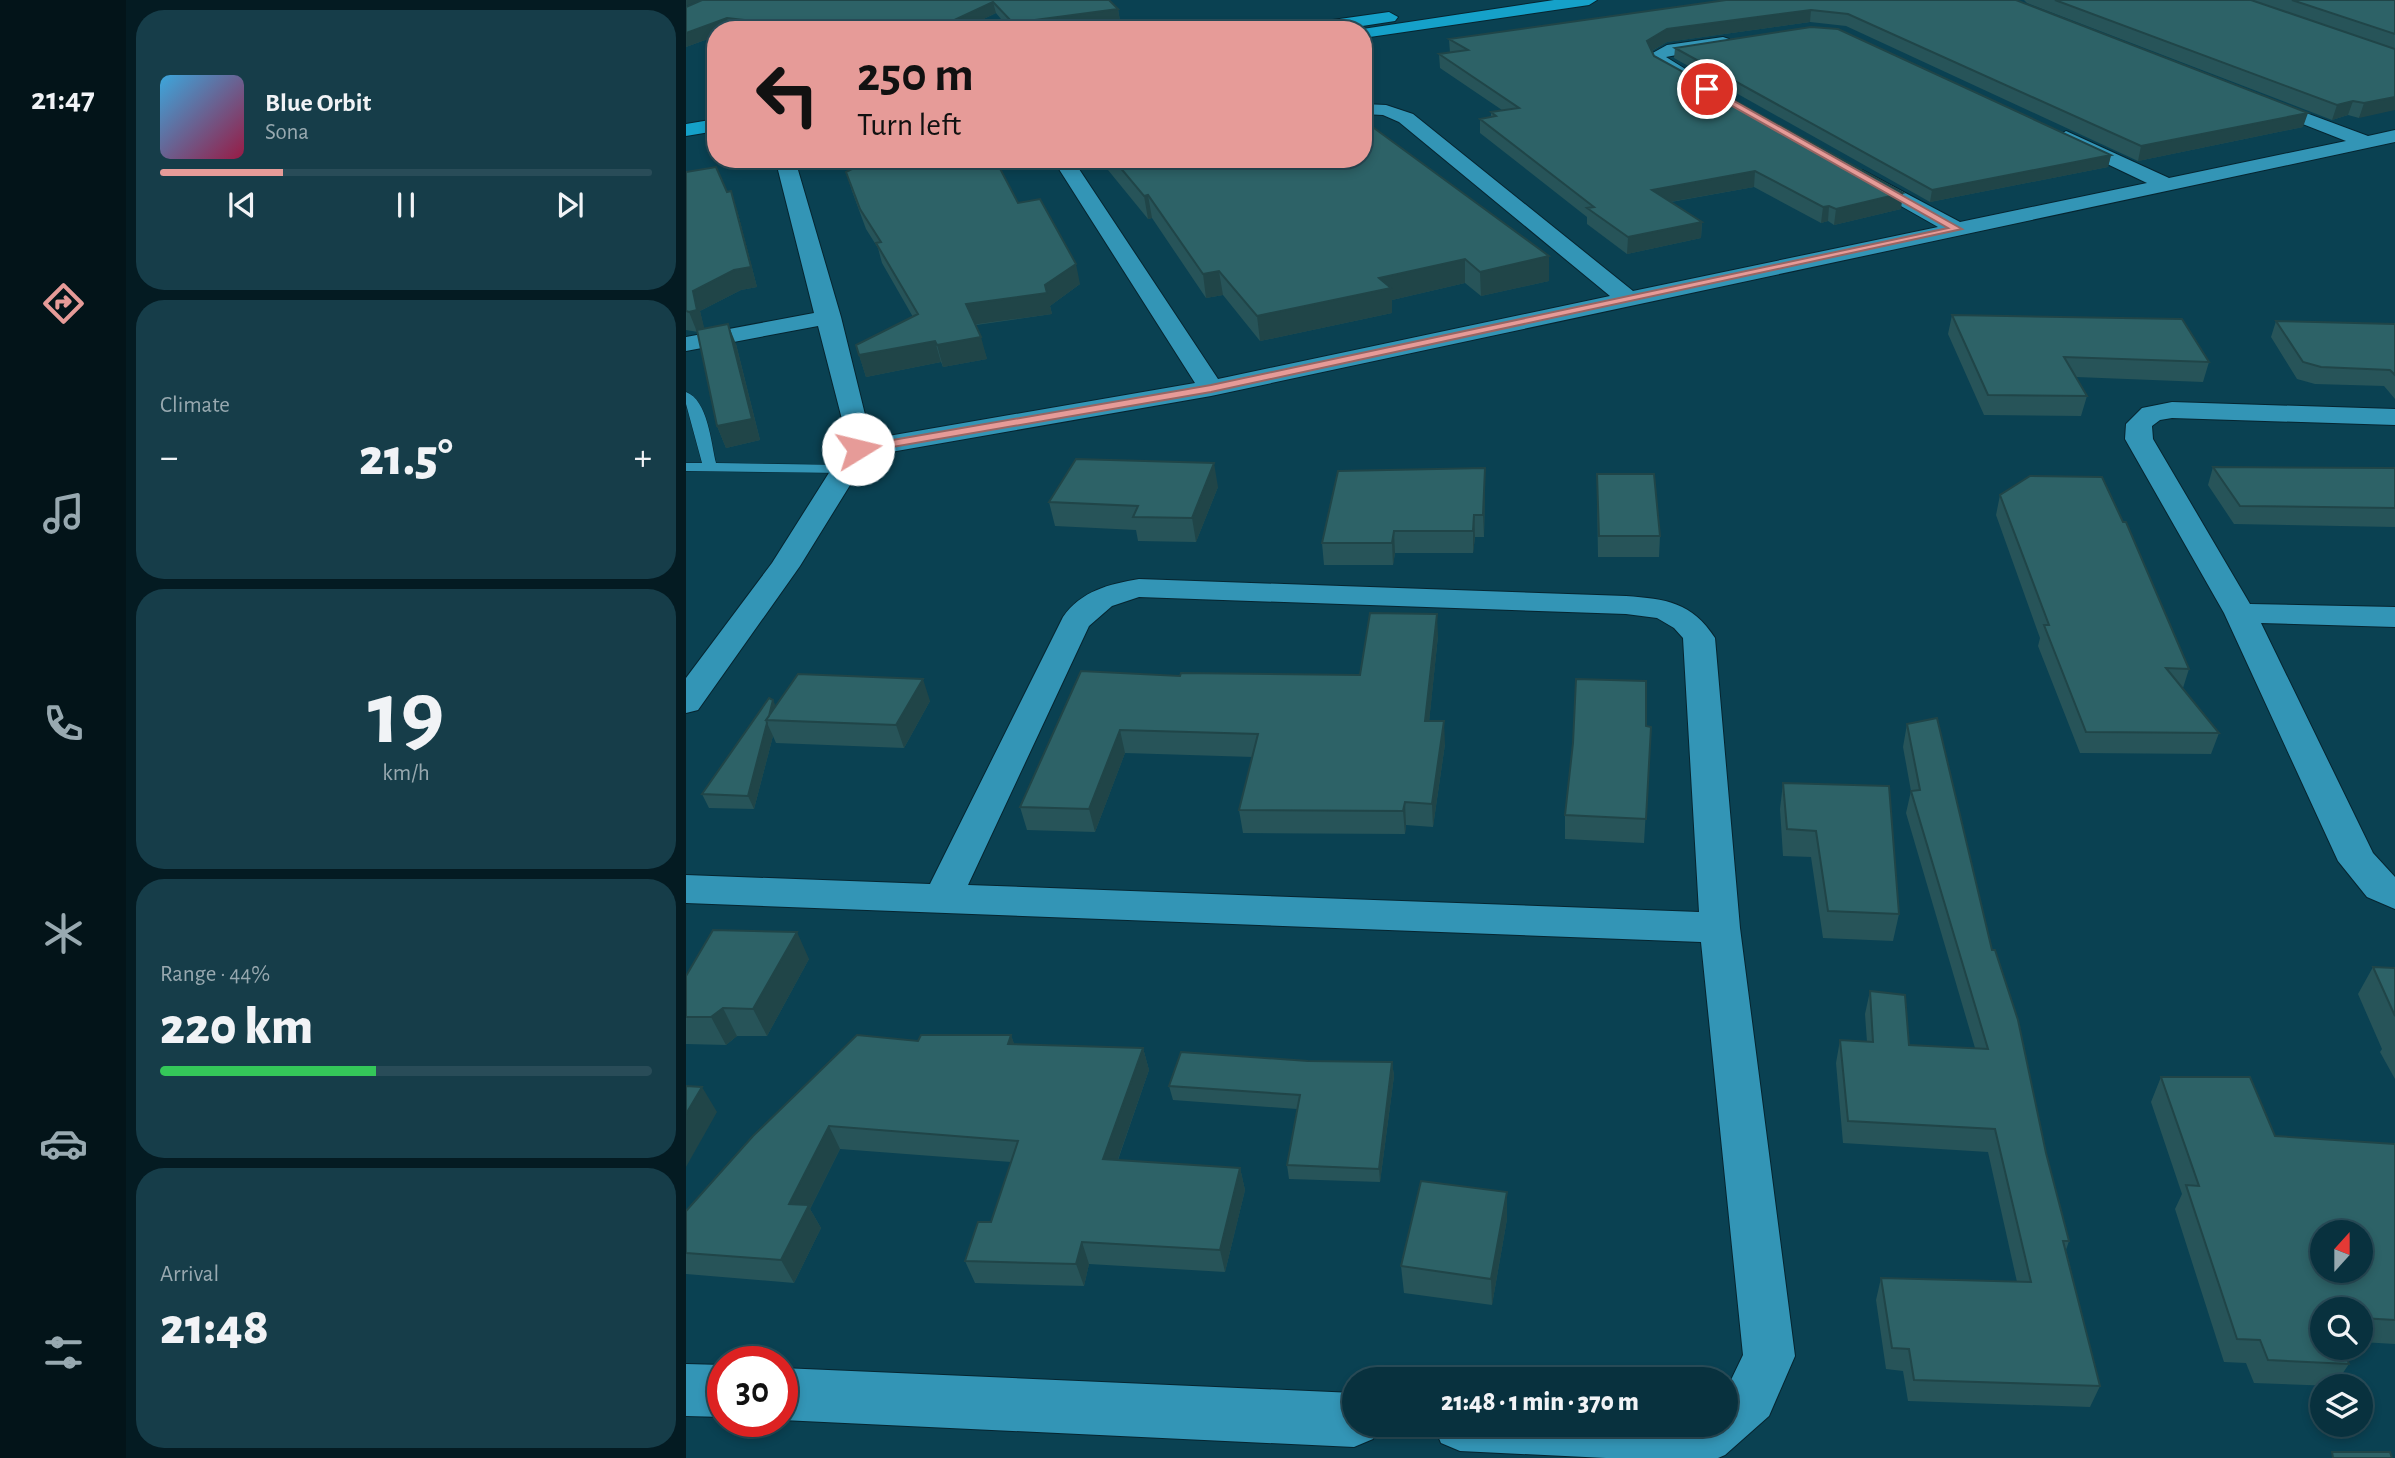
<!DOCTYPE html>
<html lang="en">
<head>
<meta charset="utf-8">
<style>
	body { margin:0; font-family:"Alegreya Sans",sans-serif; background:#163d49; color:#f1f3f6; height:100vh; display:flex; flex-direction:column; font-size:26px; white-space:nowrap }
	* { box-sizing:border-box; margin:0 }
	p { font-size:23px; color:#98a9b0 }
	.icon { flex:none; width:38px; height:38px; fill:none; stroke:currentColor; stroke-width:2; stroke-linecap:round; stroke-linejoin:round }
	.map { position:relative; flex:1; overflow:hidden }
	.sheet { display:flex; flex-direction:column; gap:10px; padding:10px; background:#041b22; width:560px }
	.sheet>* { flex:none }
	.guide { position:absolute; left:21px; top:21px; width:665px; height:147px; border-radius:28px; box-shadow:0 4px 10px #0003,0 0 0 2px #294c58; background:#e69b98; color:#111; overflow:hidden }
	.needle { width:46px; rotate:21deg }
	.controls { position:absolute; left:1624px; top:1220px; display:grid; gap:14px }
	.controls a { display:grid; place-items:center; width:63px; height:63px; border-radius:50%; background:#08313e; box-shadow:0 4px 10px #0003,0 0 0 2px #294c58; font-size:35px }
	.speed { position:absolute; left:21px; top:1346px; display:flex; gap:14px; font-size:35px; font-weight:700; text-align:center }
	.speed>* { display:grid; place-content:center; width:91px; height:91px; border-radius:50%; background:#08313e; box-shadow:0 4px 10px #0003,0 0 0 2px #294c58; line-height:1 }
	.speed .limit { border:10px solid #d22; background:#fff; color:#111 }
	.pin { position:absolute; display:grid; place-items:center; width:60px; height:60px; color:#fff; margin:-30px; border:4px solid #fff; border-radius:50%; box-shadow:0 2px 7px #0007 }
	.me { position:absolute; width:77px; margin:-38px; rotate:81deg; stroke-linejoin:round; filter:drop-shadow(0 0 5px #0008) }
	.turn { display:flex; align-items:center; gap:24px; height:147px; padding:0 35px; font-size:32px }
	.turn .icon { width:91px; height:91px; stroke-width:2.5 }
	.turn b { display:block; font-size:49px; line-height:60px }
	.big { font-size:52px; font-weight:800; line-height:1.1 }
	.sheet .card { flex:1; display:flex; flex-direction:column; justify-content:center; gap:10px; min-width:0; padding:0 24px; border-radius:28px; background:#163d49 }
	.sheet .dial { align-items:center; gap:0 }
	.dial b { font-size:91px; line-height:1 }
	.song { display:flex; align-items:center; gap:21px }
	.cover { width:84px; height:84px; border-radius:10px; background:linear-gradient(135deg,hsl(200 70% 55%),hsl(340 70% 35%)) }
	.played { height:7px; border-radius:4px; background:linear-gradient(90deg,#e69b98 25%,#294c58 25%) }
	.keys { display:flex; justify-content:space-around; direction:ltr }
	.heat { display:flex; justify-content:space-between; align-items:center; font-size:38px; direction:ltr }
	.charge { height:10px; border-radius:5px; background:linear-gradient(90deg,#34c759 44%,#294c58 0) }
	.trip { position:absolute; left:656px; top:1367px; width:396px; height:70px; border-radius:35px; background:#08313e; box-shadow:0 4px 10px #0003,0 0 0 2px #294c58; font-weight:800; line-height:70px; text-align:center }
	main { display:flex; flex:1; min-height:0 }
	.tabs { display:flex; flex-direction:column; width:126px; justify-content:space-around; align-items:center; background:#031419; color:#98a9b0 }
	.tabs .icon { width:49px; height:49px }
	.tabs .active { color:#e69b98 }
	.tabs b { font-size:32px; color:#f1f3f6 }
	.map>svg:first-child { display:block }
</style>
</head>
<body>
<main>
<nav class="tabs">
<b>21:47</b>
<svg class="icon active" aria-label="directions" viewBox="0 0 24 24"><path d="M12 3l9 9-9 9-9-9zM9 14v-3h6M13 9l2 2-2 2"/></svg>
<svg class="icon" aria-label="music" viewBox="0 0 24 24"><path d="M9 18V5l10-2v13"/><circle cx="6" cy="18" r="3"/><circle cx="16" cy="16" r="3"/></svg>
<svg class="icon" aria-label="phone" viewBox="0 0 24 24"><path d="M5 4h4l2 5-3 2q2 4 5 5l2-3 5 2v4C11 20 4 13 5 4z"/></svg>
<svg class="icon" aria-label="climate" viewBox="0 0 24 24"><path d="M12 3v18M4 7l16 10M4 17L20 7"/></svg>
<svg class="icon" aria-label="car" viewBox="0 0 24 24"><path d="M5 17H2v-5l4-1 3-4h7l3 4 3 1v5h-3M9 17h6M6 11h13"/><circle cx="7" cy="17" r="2"/><circle cx="17" cy="17" r="2"/></svg>
<svg class="icon" aria-label="filters" viewBox="0 0 24 24"><path d="M4 7h16M4 17h16"/><circle cx="9" cy="7" r="2"/><circle cx="15" cy="17" r="2"/></svg>
</nav>
<section class="sheet">
<div class="card">
<div class="song"><i class="cover"></i><div><b>Blue Orbit</b><p>Sona</p></div></div>
<div class="played"></div>
<div class="keys"><svg class="icon" aria-label="previous" viewBox="0 0 24 24"><path d="M18 5L8 12l10 7zM5 5v14"/></svg><svg class="icon" aria-label="pause" viewBox="0 0 24 24"><path d="M8 5v14M16 5v14"/></svg><svg class="icon" aria-label="next" viewBox="0 0 24 24"><path d="M6 5l10 7-10 7zM19 5v14"/></svg></div>
</div>
<div class="card"><p>Climate</p>
<div class="heat"><a>−</a><b class="big">21.5°</b><a>+</a></div>
</div>
<div class="card dial"><b>19</b><p>km/h</p></div>
<div class="card"><p>Range · 44%</p><b class="big">220 km</b><div class="charge"></div></div>
<div class="card"><p>Arrival</p><b class="big">21:48</b></div>
</section>
<div class="map">
<svg width="1709" height="1458" viewBox="0 0 1709 1458">
	<rect width="100%" height="100%" fill="#0a4152"/>
	<g fill="none" stroke-linecap="round" stroke-linejoin="round">
		<defs>
			<path id="lane" d="M 0,392 C 22,400 25,443 30,463 L 158,465 L 165,469 L 158,473 L 0,471 L 0,463 L 16,463 L 0,404 Z"/>
			<path id="street" d="M 1037,37 L 1043,39 L 1043,45 L 980,57 L 1014,78 L 1017,82 L 1014,86 L 1008,87 L 969,67 L 963,55 L 981,45 Z
				M 1577,97 L 1682,136 L 1709,130 L 1709,142 L 525,396 L 182,456 L 114,566 L 12,710 L 0,713 L 0,678 L 86,563 L 158,449 L 158,427 L 132,326 L 0,351 L 0,337 L 128,313 L 92,170 L 85,159 L 105,159 L 112,170 L 155,317 L 185,439 L 509,383 L 371,166 L 371,159 L 391,159 L 391,166 L 532,379 L 924,296 L 713,122 L 697,115 L 677,114 L 677,104 L 700,105 L 727,114 L 947,291 L 1252,227 L 1169,180 L 1166,176 L 1176,170 L 1274,222 L 1461,183 L 1373,141 L 1371,137 L 1380,131 L 1483,178 L 1660,141 L 1571,106 L 1568,102 L 1571,98 Z
				M 1486,402 L 1709,409 L 1709,425 L 1486,418 L 1474,420 L 1466,426 L 1467,439 L 1564,604 L 1709,607 L 1709,627 L 1575,623 L 1687,853 L 1709,877 L 1709,909 L 1681,897 L 1652,861 L 1538,613 L 1439,439 L 1440,424 L 1456,408 Z
				M 453,579 L 940,596 C 980,599 1006,602 1029,638 L 1054,928 L 1109,1356 L 1083,1416 L 1039,1455 L 1032,1458 L 920,1458 L 774,1451 L 755,1443 L 747,1424 L 1040,1424 L 1040,1384 L 1045,1380 L 1057,1355 L 1015,942 L 0,903 L 0,875 L 244,884 L 377,617 C 395,591 423,584 453,579 ZM 453,597 L 940,614 L 971,618 L 988,628 L 997,638 L 1013,912 L 282,885 L 403,626 L 426,606 Z
				M 0,1364 L 37,1365 L 37,1417 L 0,1416 Z
				M 96,1368 L 668,1393 L 668,1424 L 693,1424 L 687,1439 L 668,1447 L 96,1420 Z"/>
			<path id="highway" d="M 868,0 L 911,0 L 903,5 L 677,38 L 677,30 L 670,30 Z
				M 703,12 L 712,17 L 709,21 L 650,30 L 602,30 L 611,25 Z
				M 30,119 L 30,131 L 0,136 L 0,124 Z"/>
		</defs>
		<!-- lane casing -->
		<use href="#lane" stroke="#062530" stroke-width="1"/>
		<!-- street casing -->
		<use href="#street" stroke="#062530" stroke-width="2"/>
		<!-- highway casing -->
		<use href="#highway" stroke="#062530" stroke-width="2"/>
		<!-- lane -->
		<use href="#lane" fill="#3395b6" fill-rule="evenodd"/>
		<!-- street -->
		<use href="#street" fill="#3395b6" fill-rule="evenodd"/>
		<!-- highway -->
		<use href="#highway" fill="#15a1c9" fill-rule="evenodd"/>
	</g>
	<!-- wall -->
	<path fill="#275459" d="M 423,0 L 432,9 L 434,21 L 370,30 L 324,30 L 310,13 L 275,30 L 30,30 L 30,36 L 0,47 L 0,7 Z
		M 1040,0 L 1330,0 L 1617,127 L 1452,161 L 1160,26 L 1124,22 L 981,42 L 966,51 L 968,56 L 1215,209 L 1148,225 L 1142,221 L 1135,223 L 1068,187 L 985,202 L 1016,222 L 1015,238 L 941,254 L 901,224 L 901,217 L 794,133 L 794,119 L 805,117 L 805,112 L 816,110 L 754,68 L 753,54 L 764,53 L 763,39 Z
		M 1338,0 L 1709,0 L 1709,49 L 1673,118 L 1662,115 L 1646,120 L 1341,3 Z
		M 989,48 L 1425,155 L 1422,167 L 1244,202 L 988,58 Z
		M 413,159 L 677,159 L 863,281 L 795,296 L 779,283 L 706,300 L 706,313 L 574,341 L 537,295 L 520,298 L 466,218 L 462,219 Z
		M 0,172 L 41,192 L 51,210 L 71,287 L 55,290 L 14,311 L 18,329 L 50,344 L 74,440 L 40,448 L 31,426 L 12,332 L 0,330 Z
		M 160,172 L 332,203 L 394,284 L 364,306 L 366,314 L 290,325 L 301,359 L 257,367 L 255,362 L 180,377 L 170,345 L 227,317 L 196,263 L 192,248 L 180,229 L 166,191 Z
		M 1266,315 L 1523,362 L 1517,382 L 1390,377 L 1401,396 L 1395,416 L 1298,415 L 1262,334 Z
		M 1590,321 L 1709,324 L 1709,399 L 1698,386 L 1629,384 L 1611,379 L 1585,337 Z
		M 1527,467 L 1709,468 L 1709,527 L 1548,524 L 1522,485 Z
		M 911,474 L 974,536 L 973,557 L 912,557 L 911,495 Z
		M 532,487 L 510,542 L 452,541 L 450,530 L 369,526 L 363,502 Z
		M 799,489 L 798,537 L 789,537 L 787,553 L 709,553 L 707,565 L 638,565 L 636,543 Z
		M 1314,495 L 1503,669 L 1497,688 L 1533,733 L 1525,754 L 1394,753 L 1352,646 L 1354,638 L 1310,515 Z
		M 752,636 L 743,721 L 759,744 L 747,827 L 720,825 L 719,834 L 557,833 L 553,810 L 567,757 L 439,753 L 409,832 L 341,830 L 334,807 L 494,676 L 674,675 Z
		M 244,701 L 218,748 L 90,743 L 87,736 L 68,809 L 23,808 L 16,794 L 90,706 Z
		M 1221,724 L 1306,950 L 1360,1153 L 1383,1241 L 1380,1250 L 1414,1386 L 1404,1407 L 1222,1401 L 1217,1371 L 1200,1369 L 1190,1300 L 1195,1278 L 1331,1282 L 1302,1152 L 1157,1143 L 1150,1063 L 1154,1040 L 1181,1042 L 1179,1014 L 1184,991 L 1223,1045 L 1289,1048 L 1220,813 L 1225,791 L 1217,747 Z
		M 960,726 L 965,727 L 958,843 L 879,839 L 879,815 Z
		M 1097,783 L 1213,914 L 1207,941 L 1137,938 L 1125,857 L 1097,856 L 1094,809 Z
		M 123,959 L 81,1036 L 51,1036 L 40,1045 L 0,1044 L 0,976 Z
		M 1687,967 L 1709,968 L 1709,1079 L 1694,1052 L 1696,1049 L 1672,994 Z
		M 325,1035 L 328,1044 L 457,1048 L 463,1070 L 432,1160 L 554,1168 L 559,1190 L 539,1272 L 403,1264 L 398,1286 L 289,1283 L 279,1261 L 305,1222 L 325,1162 L 154,1149 L 124,1209 L 135,1228 L 108,1283 L 0,1274 L 0,1211 L 232,1041 Z
		M 622,1061 L 706,1062 L 708,1076 L 694,1182 L 603,1179 L 601,1165 L 611,1109 L 487,1100 L 483,1086 Z
		M 1475,1077 L 1589,1136 L 1709,1144 L 1709,1344 L 1675,1342 L 1675,1309 L 1636,1309 L 1663,1364 L 1648,1386 L 1568,1383 L 1560,1363 L 1538,1362 L 1489,1209 L 1496,1194 L 1465,1102 Z
		M 821,1192 L 821,1219 L 806,1305 L 718,1293 L 715,1266 Z"/>
	<!-- shaded-wall -->
	<path fill="#204548" d="M 0,0 L 15,0 L 0,6 Z
		M 307,2 L 310,13 L 275,30 L 247,30 Z
		M 432,9 L 434,21 L 370,30 L 328,30 L 327,23 Z
		M 1125,10 L 1124,22 L 981,42 L 960,54 L 961,41 L 981,29 Z
		M 41,18 L 44,30 L 30,30 L 30,36 L 0,47 L 0,33 Z
		M 1709,97 L 1709,110 L 1673,118 L 1678,103 Z
		M 1667,101 L 1662,115 L 1646,120 L 1651,105 Z
		M 1622,113 L 1617,127 L 1452,161 L 1455,146 Z
		M 1425,155 L 1422,167 L 1244,202 L 1246,190 Z
		M 1069,171 L 1068,187 L 966,205 L 966,190 Z
		M 45,191 L 51,210 L 71,287 L 55,290 L 14,311 L 19,331 L 11,332 L 3,312 L 7,291 Z
		M 1217,193 L 1215,209 L 1148,225 L 1150,209 Z
		M 462,195 L 466,218 L 462,219 L 458,196 Z
		M 1143,206 L 1142,221 L 1135,223 L 1137,207 Z
		M 1016,222 L 1015,238 L 941,254 L 942,237 Z
		M 863,256 L 863,281 L 795,296 L 794,272 Z
		M 779,259 L 779,283 L 706,300 L 706,313 L 574,341 L 571,316 L 693,278 Z
		M 390,264 L 394,284 L 364,306 L 366,314 L 285,325 L 280,304 L 359,285 Z
		M 533,271 L 537,295 L 520,298 L 517,274 Z
		M 42,324 L 50,344 L 74,440 L 40,448 L 31,426 Z
		M 295,337 L 301,359 L 257,367 L 251,345 Z
		M 249,341 L 255,362 L 180,377 L 173,355 Z
		M 528,463 L 532,487 L 510,542 L 506,518 Z
		M 799,468 L 799,489 L 798,537 L 797,515 Z
		M 788,515 L 789,537 L 787,553 L 787,531 Z
		M 708,531 L 709,553 L 707,565 L 706,543 Z
		M 751,614 L 752,636 L 741,743 L 739,721 Z
		M 237,679 L 244,701 L 218,748 L 210,725 Z
		M 87,700 L 93,713 L 82,720 Z
		M 758,721 L 759,744 L 747,827 L 746,804 Z
		M 81,723 L 87,736 L 68,809 L 62,796 Z
		M 434,730 L 439,753 L 409,832 L 403,809 Z
		M 719,802 L 720,825 L 719,834 L 717,811 Z
		M 111,932 L 123,959 L 81,1036 L 67,1009 Z
		M 37,1008 L 51,1036 L 40,1045 L 25,1017 Z
		M 325,1035 L 333,1058 L 322,1044 Z
		M 457,1048 L 463,1070 L 424,1182 L 417,1159 Z
		M 706,1062 L 708,1076 L 694,1182 L 693,1169 Z
		M 16,1087 L 31,1112 L 0,1167 L 0,1114 Z
		M 143,1126 L 154,1149 L 124,1209 L 135,1228 L 108,1283 L 95,1260 L 103,1204 Z
		M 554,1168 L 559,1190 L 539,1272 L 534,1250 Z
		M 821,1192 L 821,1219 L 806,1305 L 805,1279 Z
		M 396,1242 L 403,1264 L 398,1286 L 390,1264 Z"/>
	<!-- building -->
	<path fill="#2d6267" stroke="#204548" stroke-width="2" fill-rule="evenodd" d="M 16,0 L 423,0 L 432,9 L 327,23 L 307,2 L 247,30 L 144,30 L 41,18 L 0,33 L 0,7 Z
		M 1040,0 L 1330,0 L 1622,113 L 1455,146 L 1162,14 L 1125,10 L 981,29 L 961,41 L 968,56 L 1217,193 L 1150,209 L 1143,206 L 1137,207 L 1069,171 L 966,190 L 1016,222 L 942,237 L 901,208 L 908,207 L 794,119 L 810,116 L 805,112 L 833,108 L 753,54 L 782,50 L 763,39 Z
		M 1369,0 L 1565,0 L 1709,49 L 1709,97 L 1678,103 L 1667,101 L 1651,105 Z
		M 1606,0 L 1709,0 L 1709,34 Z
		M 1125,27 L 1152,29 L 1425,155 L 1246,190 L 989,48 Z
		M 677,120 L 863,256 L 794,272 L 779,259 L 693,278 L 705,288 L 571,316 L 533,271 L 517,274 L 462,195 L 458,196 L 427,159 L 677,159 Z
		M 185,159 L 309,159 L 332,203 L 354,199 L 390,264 L 359,285 L 361,293 L 280,304 L 295,337 L 251,345 L 249,341 L 173,355 L 170,345 L 232,314 L 190,243 L 195,242 L 174,209 L 160,172 Z
		M 30,167 L 41,192 L 45,191 L 65,267 L 48,270 L 7,291 L 11,310 L 3,312 L 0,311 L 0,172 Z
		M 1266,315 L 1496,319 L 1523,362 L 1378,357 L 1401,396 L 1302,395 Z
		M 1590,321 L 1709,324 L 1709,375 L 1704,370 L 1635,367 L 1617,362 Z
		M 42,324 L 66,419 L 31,426 L 11,330 Z
		M 390,459 L 528,463 L 506,518 L 447,517 L 452,506 L 363,502 Z
		M 1527,467 L 1709,468 L 1709,508 L 1554,506 Z
		M 799,468 L 797,515 L 788,515 L 787,531 L 708,531 L 706,543 L 636,543 L 652,471 Z
		M 911,474 L 968,474 L 974,536 L 913,536 Z
		M 1344,476 L 1416,477 L 1437,522 L 1440,522 L 1503,669 L 1480,668 L 1533,733 L 1400,732 L 1358,625 L 1363,625 L 1314,495 Z
		M 684,613 L 751,614 L 739,721 L 758,721 L 746,804 L 719,802 L 717,811 L 553,810 L 572,734 L 434,730 L 403,809 L 334,807 L 395,671 L 494,676 L 495,673 L 674,675 Z
		M 112,674 L 237,679 L 210,725 L 80,720 Z
		M 890,679 L 960,681 L 960,726 L 965,727 L 960,819 L 879,815 L 887,743 Z
		M 83,698 L 87,700 L 83,716 L 80,720 L 81,723 L 62,796 L 16,794 Z
		M 1251,718 L 1306,950 L 1309,950 L 1332,1020 L 1360,1153 L 1383,1241 L 1377,1241 L 1414,1386 L 1228,1380 L 1223,1349 L 1206,1348 L 1195,1278 L 1345,1282 L 1309,1129 L 1162,1121 L 1154,1040 L 1187,1042 L 1184,991 L 1219,995 L 1223,1045 L 1302,1049 L 1225,791 L 1234,790 L 1221,724 Z
		M 1097,783 L 1203,786 L 1213,914 L 1142,911 L 1130,831 L 1101,829 Z
		M 27,930 L 111,932 L 67,1009 L 37,1008 L 25,1017 L 0,1017 L 0,976 Z
		M 1687,967 L 1709,968 L 1709,1016 Z
		M 171,1035 L 232,1041 L 235,1035 L 325,1035 L 322,1044 L 457,1048 L 417,1159 L 554,1168 L 534,1250 L 396,1242 L 390,1264 L 279,1261 L 292,1222 L 305,1222 L 332,1141 L 143,1126 L 103,1204 L 123,1205 L 95,1260 L 0,1253 L 0,1211 L 67,1136 Z
		M 495,1052 L 622,1061 L 706,1062 L 693,1169 L 601,1165 L 614,1095 L 483,1086 Z
		M 1475,1077 L 1564,1077 L 1589,1136 L 1709,1144 L 1709,1320 L 1675,1318 L 1675,1309 L 1636,1309 L 1636,1348 L 1657,1348 L 1663,1364 L 1582,1360 L 1574,1340 L 1551,1339 L 1500,1185 L 1513,1186 ZM 1636,1232 L 1675,1232 L 1675,1270 L 1636,1270 Z
		M 0,1086 L 16,1087 L 0,1114 Z
		M 735,1181 L 821,1192 L 805,1279 L 715,1266 Z
		M 1646,1452 L 1704,1452 L 1706,1458 L 1647,1458 Z"/>
	<!-- route -->
	<path fill="#e69b98" stroke="#966563" stroke-width="2" d="M 1018,87 L 1023,87 L 1276,229 L 525,392 L 172,453 L 166,449 L 172,446 L 525,385 L 1262,228 L 1018,90 Z"/>
</svg>
<div class="controls">
<a><svg class="needle" viewBox="-14 -14 28 28"><path d="M0-13l5 13h-10z" fill="#e53935"/><path d="M0 13l5-13h-10z" fill="#98a9b0"/></svg></a>
<a><svg class="icon" aria-label="search" viewBox="0 0 24 24"><circle cx="10" cy="10" r="6"/><path d="M15 15l6 6"/></svg></a>
<a><svg class="icon" aria-label="layers" viewBox="0 0 24 24"><path d="M12 4l9 5-9 5-9-5zM3 14l9 5 9-5"/></svg></a>
</div>
<div class="speed"><div class="limit">30</div></div>
<div class="pin" style="left:1021px;top:89px;background:#d93025"><svg class="icon" aria-label="arrive" viewBox="0 0 24 24"><path d="M6 21V4h12l-3 4 3 4H6"/></svg></div>
<svg class="me" style="left:172px;top:449px" viewBox="-20 -20 40 40"><circle r="19" fill="#fff"/><path d="M0-13L10 11 0 6-10 11z" fill="#e69b98"/></svg>
<div class="trip">21:48 · 1 min · 370 m</div>
<div class="guide">
<div class="turn"><svg class="icon" aria-label="left" viewBox="0 0 24 24"><path d="M17 20v-9H6M10 6l-5 5 5 5"/></svg><div><b>250 m</b>Turn left</div></div>
</div>
</div>
</main>
</body>
</html>
